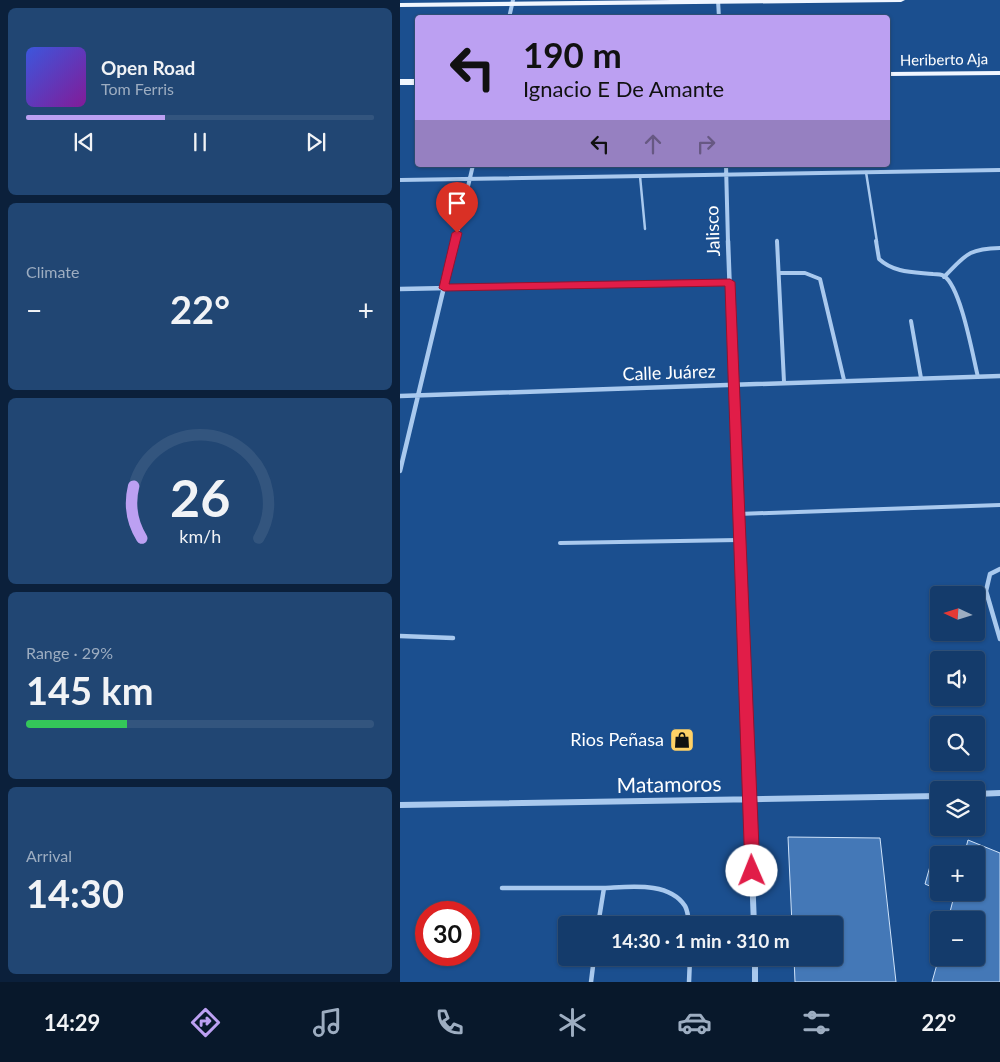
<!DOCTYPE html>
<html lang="en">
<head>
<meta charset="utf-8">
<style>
	body { margin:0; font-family:Lato,sans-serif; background:#214673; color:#f1f3f6; height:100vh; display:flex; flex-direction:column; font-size:19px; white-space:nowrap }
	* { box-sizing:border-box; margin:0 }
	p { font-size:16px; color:#9dadc1 }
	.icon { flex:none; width:28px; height:28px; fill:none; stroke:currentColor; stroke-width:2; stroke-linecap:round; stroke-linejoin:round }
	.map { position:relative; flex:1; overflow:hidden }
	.panel { display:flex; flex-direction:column; gap:8px; padding:8px; background:#0b203b; width:400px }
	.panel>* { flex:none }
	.top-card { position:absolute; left:15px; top:15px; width:475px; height:152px; border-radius:5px; box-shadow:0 1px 4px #0004,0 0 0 1px #33557e; background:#bca0f2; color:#111; overflow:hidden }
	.needle { width:32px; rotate:274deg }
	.fabs { position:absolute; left:530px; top:586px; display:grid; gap:10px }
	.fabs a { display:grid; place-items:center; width:55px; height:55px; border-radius:5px; background:#143b6b; box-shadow:0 1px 4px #0004,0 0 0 1px #33557e; font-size:25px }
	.speed { position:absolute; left:15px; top:901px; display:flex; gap:10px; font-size:25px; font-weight:700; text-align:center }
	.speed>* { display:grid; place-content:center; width:65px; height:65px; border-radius:50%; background:#143b6b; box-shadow:0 1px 4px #0004,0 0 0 1px #33557e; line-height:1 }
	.speed .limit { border:8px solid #d22; background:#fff; color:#111 }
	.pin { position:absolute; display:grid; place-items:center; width:42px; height:42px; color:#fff; margin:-51px -21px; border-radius:50% 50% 50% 0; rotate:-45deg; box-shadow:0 0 5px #0007 }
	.pin .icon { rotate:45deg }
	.me { position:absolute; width:55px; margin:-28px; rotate:359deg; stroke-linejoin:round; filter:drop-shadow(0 0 4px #0008) }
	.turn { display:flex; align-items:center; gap:18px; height:105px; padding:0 25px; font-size:22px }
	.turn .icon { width:65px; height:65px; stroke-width:2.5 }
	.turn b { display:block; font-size:35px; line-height:42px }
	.lanes { display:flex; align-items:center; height:48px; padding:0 25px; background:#0003; justify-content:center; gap:25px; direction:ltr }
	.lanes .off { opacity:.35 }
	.big { font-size:38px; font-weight:700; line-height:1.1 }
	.panel .card { flex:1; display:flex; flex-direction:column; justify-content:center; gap:8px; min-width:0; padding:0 18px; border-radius:8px; background:#214673 }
	.panel .dial { align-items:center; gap:0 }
	.dial svg { height:130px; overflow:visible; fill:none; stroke:#33557e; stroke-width:7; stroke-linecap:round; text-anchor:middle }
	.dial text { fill:#f1f3f6; stroke:none }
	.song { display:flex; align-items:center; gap:15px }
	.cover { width:60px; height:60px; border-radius:8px; background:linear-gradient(135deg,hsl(230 70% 55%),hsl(290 70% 35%)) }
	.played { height:5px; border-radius:2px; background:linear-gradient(90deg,#bca0f2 40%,#33557e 40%) }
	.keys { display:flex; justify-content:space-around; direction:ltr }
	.heat { display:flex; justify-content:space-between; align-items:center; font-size:28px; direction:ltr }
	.charge { height:8px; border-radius:4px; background:linear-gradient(90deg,#34c759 29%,#33557e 0) }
	.trip { position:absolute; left:158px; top:916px; width:285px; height:50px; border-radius:5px; background:#143b6b; box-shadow:0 1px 4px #0004,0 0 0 1px #33557e; font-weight:700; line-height:50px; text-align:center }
	.tabs { display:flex; height:80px; justify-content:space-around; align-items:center; background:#08182b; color:#9dadc1 }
	.tabs .icon { width:35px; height:35px }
	.tabs .on { color:#bca0f2 }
	.tabs b { font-size:22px; color:#f1f3f6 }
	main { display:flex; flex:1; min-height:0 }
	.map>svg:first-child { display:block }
</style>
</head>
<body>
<main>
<section class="panel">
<div class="card">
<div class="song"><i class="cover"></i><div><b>Open Road</b><p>Tom Ferris</p></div></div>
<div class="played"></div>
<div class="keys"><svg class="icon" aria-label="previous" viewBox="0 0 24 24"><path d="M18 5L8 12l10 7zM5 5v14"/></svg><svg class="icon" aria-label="pause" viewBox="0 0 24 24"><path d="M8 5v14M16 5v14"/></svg><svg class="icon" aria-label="next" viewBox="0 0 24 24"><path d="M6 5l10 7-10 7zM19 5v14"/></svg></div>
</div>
<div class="card"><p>Climate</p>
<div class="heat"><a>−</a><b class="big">22°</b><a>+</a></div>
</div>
<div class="card dial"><svg viewBox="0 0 100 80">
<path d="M14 69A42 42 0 1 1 86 69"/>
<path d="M14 69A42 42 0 0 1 9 37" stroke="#bca0f2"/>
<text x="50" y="56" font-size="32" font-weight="700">26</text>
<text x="50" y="72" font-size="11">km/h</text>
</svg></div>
<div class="card"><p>Range · 29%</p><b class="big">145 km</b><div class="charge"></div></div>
<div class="card"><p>Arrival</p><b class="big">14:30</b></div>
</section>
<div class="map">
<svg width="600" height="982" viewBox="0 0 600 982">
	<rect width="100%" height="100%" fill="#1b4f8f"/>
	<!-- building -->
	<path fill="#4478b7" stroke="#cfe3fa" d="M 388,837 L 480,838 L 496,982 L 395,982 L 394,958 L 434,958 L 434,925 L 392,925 Z
		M 568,840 L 600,853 L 600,982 L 532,982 L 539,957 L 576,958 L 576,920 L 548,920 L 554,896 L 544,892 L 576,892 L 576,855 L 564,855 Z
		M 534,852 L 541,855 L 539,855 L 539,890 L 525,884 Z"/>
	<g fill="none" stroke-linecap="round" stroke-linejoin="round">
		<!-- lane-far2 -->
		<path stroke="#a9c9ee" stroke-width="2.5" d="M 466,172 L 477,242
			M 240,176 L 245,229
			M 377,240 L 377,242"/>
		<!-- lane-far1 -->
		<path stroke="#a9c9ee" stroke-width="4" d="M 377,241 L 384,382
			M 476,241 L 479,259 C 494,273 514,272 533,274 C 536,274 541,274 544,276 C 561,287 573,357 578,377
			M 379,273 L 405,273 L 420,279 L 444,380
			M 544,277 C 566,255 567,249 600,248
			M 511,321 L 521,378
			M 338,514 L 600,505
			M 160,543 L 339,540"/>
		<!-- lane -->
		<path stroke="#a9c9ee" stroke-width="4.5" d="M 600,569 L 590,574 L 586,591 L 600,639
			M 0,636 L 53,638
			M 102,888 L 204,888
			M 198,925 L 204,888 C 229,887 269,881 285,906 C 288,911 288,919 290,925
			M 191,982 L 194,958
			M 289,982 L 290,958"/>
		<!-- street-far2 -->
		<path stroke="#a9c9ee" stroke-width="4" d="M 318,0 L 319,18
			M 109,18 L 113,0
			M 326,165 L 328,242
			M 0,180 L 600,170
			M 55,242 L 73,165"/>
		<!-- street-far1 -->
		<path stroke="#a9c9ee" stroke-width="4.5" d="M 328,241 L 340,561
			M 0,289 L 330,282
			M 0,396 L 600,376
			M 0,471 L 55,241"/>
		<!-- street -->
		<path stroke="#a9c9ee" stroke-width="6" d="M 340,560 L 354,925
			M 576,794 L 600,793
			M 0,805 L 539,796
			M 355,958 L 355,982"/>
		<!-- primary -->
		<path fill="#f0f6ff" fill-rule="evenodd" d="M 272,0 L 505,0 L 501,2 L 0,7 L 0,3 Z
			M 600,71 L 600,75 L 488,76 L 488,72 Z
			M 0,79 L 18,79 L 18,85 L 0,85 Z"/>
	</g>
	<!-- route -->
	<path fill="#e11d48" stroke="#92132f" d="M 57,230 L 62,233 L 49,284 L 330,279 L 335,282 L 360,871 L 358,877 L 352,879 L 347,877 L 345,871 L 325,286 L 44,291 L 39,288 L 52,233 Z"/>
	<!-- icons -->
	<defs>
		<symbol id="shop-square" viewBox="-11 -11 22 22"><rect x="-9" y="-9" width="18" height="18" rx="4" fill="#ffd166" stroke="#1b4f8f"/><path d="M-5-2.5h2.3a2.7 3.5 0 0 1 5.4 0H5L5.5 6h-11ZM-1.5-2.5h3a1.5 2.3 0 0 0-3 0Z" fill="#111"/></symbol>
	</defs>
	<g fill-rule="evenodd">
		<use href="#shop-square" x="268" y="726" width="28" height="28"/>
	</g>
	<g text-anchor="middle" stroke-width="4" stroke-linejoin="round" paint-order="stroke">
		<!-- far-street labels -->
		<g font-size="15" fill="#fff" stroke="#1b4f8f">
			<text transform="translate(544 60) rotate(-1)" y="5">Heriberto Aja</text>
		</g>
		<!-- street labels -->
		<g font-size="18" fill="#fff" stroke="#1b4f8f">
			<text transform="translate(313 231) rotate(-92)" y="6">Jalisco</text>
			<text transform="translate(269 373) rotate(-2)" y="6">Calle Juárez</text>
		</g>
		<!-- poi labels -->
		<g font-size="18" fill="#fff" stroke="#1b4f8f" text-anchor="end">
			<text x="264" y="746">Rios Peñasa</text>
		</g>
		<!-- near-street labels -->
		<g font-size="21" fill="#fff" stroke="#1b4f8f">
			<text transform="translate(269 785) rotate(-1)" y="7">Matamoros</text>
		</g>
	</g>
</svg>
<div class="fabs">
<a><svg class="needle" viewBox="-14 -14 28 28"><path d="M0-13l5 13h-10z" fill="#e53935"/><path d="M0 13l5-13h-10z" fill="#9dadc1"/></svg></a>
<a><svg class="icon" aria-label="sound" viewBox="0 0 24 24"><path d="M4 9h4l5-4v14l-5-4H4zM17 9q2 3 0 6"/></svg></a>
<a><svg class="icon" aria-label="search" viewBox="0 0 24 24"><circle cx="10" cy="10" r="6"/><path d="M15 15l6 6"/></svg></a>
<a><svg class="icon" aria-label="layers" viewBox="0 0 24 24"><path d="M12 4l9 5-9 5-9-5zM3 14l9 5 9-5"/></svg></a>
<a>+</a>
<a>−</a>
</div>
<div class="speed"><div class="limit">30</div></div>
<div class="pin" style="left:57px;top:233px;background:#d93025"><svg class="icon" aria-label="arrive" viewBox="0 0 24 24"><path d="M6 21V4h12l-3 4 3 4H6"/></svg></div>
<svg class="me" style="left:352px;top:871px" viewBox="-20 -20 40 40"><circle r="19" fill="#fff"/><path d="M0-13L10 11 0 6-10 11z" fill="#e11d48"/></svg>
<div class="trip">14:30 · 1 min · 310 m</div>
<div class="top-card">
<div class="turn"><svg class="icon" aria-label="left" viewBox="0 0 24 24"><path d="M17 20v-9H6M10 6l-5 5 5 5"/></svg><div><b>190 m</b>Ignacio E De Amante</div></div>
<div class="lanes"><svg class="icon" aria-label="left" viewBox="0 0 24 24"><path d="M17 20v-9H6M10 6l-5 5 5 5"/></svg><svg class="icon off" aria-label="ahead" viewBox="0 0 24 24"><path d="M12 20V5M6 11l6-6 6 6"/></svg><svg class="icon off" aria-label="right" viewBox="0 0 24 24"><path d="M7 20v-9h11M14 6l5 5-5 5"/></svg></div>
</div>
</div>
</main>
<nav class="tabs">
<b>14:29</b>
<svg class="icon on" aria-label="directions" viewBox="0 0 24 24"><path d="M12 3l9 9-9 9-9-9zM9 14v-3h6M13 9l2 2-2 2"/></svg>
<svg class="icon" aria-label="music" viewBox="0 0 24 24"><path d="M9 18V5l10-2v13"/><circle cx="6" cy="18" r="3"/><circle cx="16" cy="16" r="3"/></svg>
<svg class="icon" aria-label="phone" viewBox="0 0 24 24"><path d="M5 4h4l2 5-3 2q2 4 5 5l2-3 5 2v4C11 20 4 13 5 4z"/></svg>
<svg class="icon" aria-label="climate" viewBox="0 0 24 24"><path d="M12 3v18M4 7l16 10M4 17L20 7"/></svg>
<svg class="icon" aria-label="car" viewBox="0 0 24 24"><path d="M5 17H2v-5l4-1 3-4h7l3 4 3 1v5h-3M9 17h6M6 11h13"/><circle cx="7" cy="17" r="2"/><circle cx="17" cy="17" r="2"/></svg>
<svg class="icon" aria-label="filters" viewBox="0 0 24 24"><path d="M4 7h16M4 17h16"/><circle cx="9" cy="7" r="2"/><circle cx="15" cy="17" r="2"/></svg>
<b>22°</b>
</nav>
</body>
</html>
